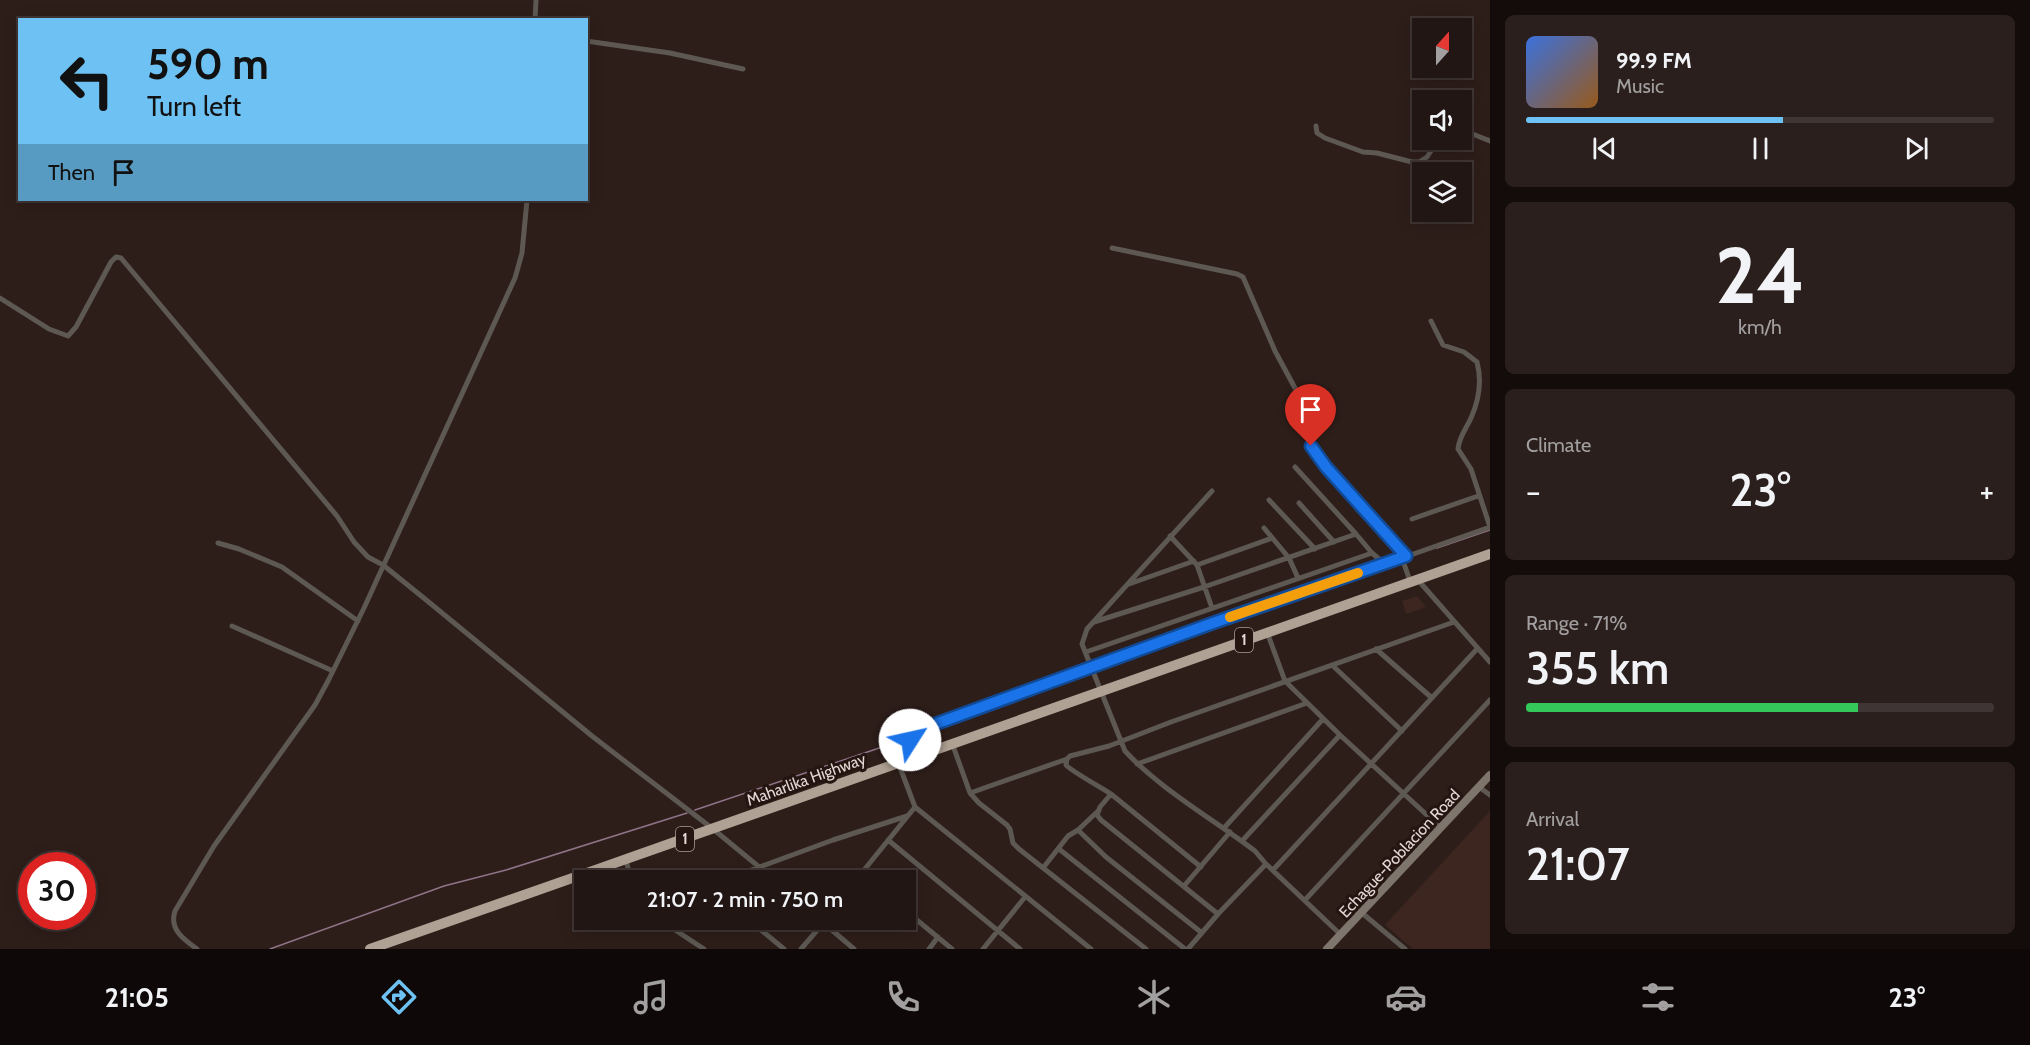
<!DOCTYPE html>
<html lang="en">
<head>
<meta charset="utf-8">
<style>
	body { margin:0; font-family:Cabin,sans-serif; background:#2a1f1d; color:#f1f3f6; height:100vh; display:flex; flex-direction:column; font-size:22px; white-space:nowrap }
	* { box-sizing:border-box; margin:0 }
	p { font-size:20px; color:#a29fa0 }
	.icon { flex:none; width:33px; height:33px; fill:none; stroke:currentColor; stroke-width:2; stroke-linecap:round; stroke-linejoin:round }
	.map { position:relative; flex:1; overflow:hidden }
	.drawer { display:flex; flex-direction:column; gap:15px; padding:15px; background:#130c0b; width:540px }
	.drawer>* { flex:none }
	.hud { position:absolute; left:18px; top:18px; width:570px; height:183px; border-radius:0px; box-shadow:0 3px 15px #0003,0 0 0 2px #3f3534; background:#6ec2f3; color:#111; overflow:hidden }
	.needle { width:39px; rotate:21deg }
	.buttons { position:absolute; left:1412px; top:18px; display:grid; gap:12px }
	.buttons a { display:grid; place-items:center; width:60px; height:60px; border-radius:0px; background:#221614; box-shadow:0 3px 15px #0003,0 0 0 2px #3f3534; font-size:30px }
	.speed { position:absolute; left:18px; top:852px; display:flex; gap:12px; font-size:30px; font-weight:700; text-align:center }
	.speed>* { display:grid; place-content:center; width:78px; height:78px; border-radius:50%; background:#221614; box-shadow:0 3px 15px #0003,0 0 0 2px #3f3534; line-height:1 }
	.speed .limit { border:9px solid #d22; background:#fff; color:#111 }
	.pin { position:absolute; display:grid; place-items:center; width:51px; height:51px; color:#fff; margin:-62px -26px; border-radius:50% 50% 50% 0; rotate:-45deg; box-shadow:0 0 6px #0007 }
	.pin .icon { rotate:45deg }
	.me { position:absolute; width:66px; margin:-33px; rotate:55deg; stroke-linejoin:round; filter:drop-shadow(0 0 4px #0008) }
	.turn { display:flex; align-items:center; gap:21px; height:126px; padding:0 30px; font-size:27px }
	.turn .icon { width:78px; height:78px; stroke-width:2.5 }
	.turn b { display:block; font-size:42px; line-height:51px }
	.then { display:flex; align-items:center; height:57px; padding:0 30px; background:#0003; gap:12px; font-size:22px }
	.big { font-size:45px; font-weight:600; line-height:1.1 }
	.drawer .card { flex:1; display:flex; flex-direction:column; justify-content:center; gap:9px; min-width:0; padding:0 21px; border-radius:9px; background:#2a1f1d }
	.drawer .dial { align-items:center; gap:0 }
	.dial b { font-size:78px; line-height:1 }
	.song { display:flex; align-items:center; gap:18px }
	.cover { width:72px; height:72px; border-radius:9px; background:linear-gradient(135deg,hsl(220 70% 55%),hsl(30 70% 35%)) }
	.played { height:6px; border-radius:3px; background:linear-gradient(90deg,#6ec2f3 55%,#3f3534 55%) }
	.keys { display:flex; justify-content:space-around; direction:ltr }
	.heat { display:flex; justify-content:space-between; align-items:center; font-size:33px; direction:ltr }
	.charge { height:9px; border-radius:4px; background:linear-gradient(90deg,#34c759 71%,#3f3534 0) }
	.trip { position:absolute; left:574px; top:870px; width:342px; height:60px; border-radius:0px; background:#221614; box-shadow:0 3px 15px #0003,0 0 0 2px #3f3534; font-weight:600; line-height:60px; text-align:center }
	.dock { display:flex; height:96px; justify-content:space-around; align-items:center; background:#0e0908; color:#a29fa0 }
	.dock .icon { width:42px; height:42px }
	.dock .active { color:#6ec2f3 }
	.dock b { font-size:27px; color:#f1f3f6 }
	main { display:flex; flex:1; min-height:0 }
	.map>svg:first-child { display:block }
</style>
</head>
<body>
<main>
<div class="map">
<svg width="1490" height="949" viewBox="0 0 1490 949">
	<rect width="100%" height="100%" fill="#2e1e1a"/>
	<!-- built -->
	<path fill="#3c261f" d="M 1417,596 L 1426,607 L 1406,614 L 1402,601 Z
		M 1490,811 L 1490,949 L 1413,949 L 1385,925 Z"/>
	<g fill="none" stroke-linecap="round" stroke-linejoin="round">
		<!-- stream -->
		<path stroke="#8f7487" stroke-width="1.5" d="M 1437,548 L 1490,530
			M 1097,670 L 1227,621
			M 914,736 L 1089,673
			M 695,810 L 906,739
			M 270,949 L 444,886 L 506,870 L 687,813"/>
		<!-- street -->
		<path stroke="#5d5852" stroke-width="5" d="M 535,20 L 536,0
			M 586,41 L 670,53 L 743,69
			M 1316,126 L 1317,133 L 1325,138 L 1363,152 L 1377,153 L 1412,162 L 1419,162 L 1427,157 L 1438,140
			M 1461,132 L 1470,133 L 1490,141
			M 1112,248 L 1237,274 L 1243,277 L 1275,351 L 1303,403 L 1307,418 L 1311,446 L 1326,467 L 1406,556
			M 0,298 L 49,329 L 68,336 L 76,327 L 111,262 L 116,257 L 121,258 L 337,516 L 354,542 L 368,557 L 383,565 L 425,599 L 592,736 L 713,829 L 775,880
			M 1295,467 L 1356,534
			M 1212,491 L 1087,629 L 1082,644 L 1125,751 C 1160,789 1213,819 1255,851 L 1266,864 L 1341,935
			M 1269,500 L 1315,549
			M 1299,503 L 1334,542
			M 1412,519 L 1478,496
			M 1264,528 L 1289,558 L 1298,578
			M 1170,536 L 1197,565 L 1212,608
			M 218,543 L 239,549 L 282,567 L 358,621
			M 1402,558 L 1410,581
			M 1197,565 L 1272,538
			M 1418,580 L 1490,662
			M 1129,584 L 1194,561
			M 1094,622 L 1204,587 L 1356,534 L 1372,553 L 1385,564 L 1490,527 L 1471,469 L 1458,449 C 1459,437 1466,429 1471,418 C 1479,400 1482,381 1477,362 L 1464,352 L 1443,345 L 1431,321
			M 232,626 L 333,671
			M 1267,632 L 1285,681 L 1340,735 L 1441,828
			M 1376,649 L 1432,698
			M 1086,652 L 1372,553
			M 1332,665 L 1402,731
			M 952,743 L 970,793 L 979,803 L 1007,825 L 1010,829 L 1013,843 L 1019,849 L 1146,949
			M 916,756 L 910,740 L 911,734 L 916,731 L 1213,623 L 1385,564
			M 898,762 L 915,807 L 1091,949
			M 1137,764 L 1307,703
			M 1479,787 L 1490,795
			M 970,793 L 1067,759
			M 1111,794 C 1102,788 1071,771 1066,765 L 1067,759 L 1070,756 L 1109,746 L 1171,722 L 1454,622
			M 1224,828 L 1323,719
			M 1078,830 L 1097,812
			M 888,840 L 1020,949
			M 1242,841 L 1340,735
			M 1059,849 L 1185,949
			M 626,860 L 631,880
			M 1201,867 L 1111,794 L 1100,807 L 1097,815 L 1101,820 L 1218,914
			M 1043,868 L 1068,836 L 1078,830 L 1106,857 L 1202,933
			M 1273,870 L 1477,649
			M 862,873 L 870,880
			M 724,880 L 833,840 L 907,816
			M 856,880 L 915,807
			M 1184,886 L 1230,832
			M 1305,900 L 1490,700
			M 906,911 L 952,949
			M 1362,913 L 1405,949
			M 660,920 L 704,949
			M 749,920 L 784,949
			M 820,920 L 854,949
			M 197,949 C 183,939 169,929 175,911 L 214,846 L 315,705 L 328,681 L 364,608 L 515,278 L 522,253 L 527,200
			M 801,949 L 826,920
			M 929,949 L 938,937
			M 983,949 L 1025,897
			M 1188,949 L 1218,914 L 1266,864"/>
		<!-- secondary -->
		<path stroke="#7e756c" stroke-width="8" d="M 1327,949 L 1490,775"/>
		<!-- highway -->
		<path stroke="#afa193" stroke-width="10" d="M 370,949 C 744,819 1116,683 1490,554"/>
	</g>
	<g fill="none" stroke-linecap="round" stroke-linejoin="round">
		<defs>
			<path id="route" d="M 910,740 L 911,734 L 916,731 L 1213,623 L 1406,556 L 1326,467 L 1311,446"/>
		</defs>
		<!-- route casing -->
		<use href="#route" stroke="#114b97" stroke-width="15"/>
		<!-- route -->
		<use href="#route" stroke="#1a73e8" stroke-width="10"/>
		<!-- slow -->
		<path stroke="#f59e0b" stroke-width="10" d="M 1230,617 L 1358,573"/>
	</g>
	<g text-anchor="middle" stroke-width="6" stroke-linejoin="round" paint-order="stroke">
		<!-- shield labels -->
		<g fill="#241511" stroke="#a99d99" stroke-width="1.5">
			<rect x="1235" y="628" width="18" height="24" rx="4.5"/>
			<rect x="676" y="827" width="18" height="24" rx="4.5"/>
		</g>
		<g font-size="15" font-weight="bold" fill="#e2d7d3">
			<text x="1244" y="645">1</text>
			<text x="685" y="844">1</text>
		</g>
		<!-- street labels -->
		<g font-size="16" fill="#e2d7d3" stroke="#241511">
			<text transform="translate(806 779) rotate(-20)" y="6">Maharlika Highway</text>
			<text transform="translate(1399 853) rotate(-47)" y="6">Echague-Poblacion Road</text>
		</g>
	</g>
</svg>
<div class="buttons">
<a><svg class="needle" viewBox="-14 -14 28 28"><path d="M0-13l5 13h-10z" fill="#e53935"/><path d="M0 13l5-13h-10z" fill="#a29fa0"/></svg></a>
<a><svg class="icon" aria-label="sound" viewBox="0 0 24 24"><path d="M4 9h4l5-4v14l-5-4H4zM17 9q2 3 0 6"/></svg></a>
<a><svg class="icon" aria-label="layers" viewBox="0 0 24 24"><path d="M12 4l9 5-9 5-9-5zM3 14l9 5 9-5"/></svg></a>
</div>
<div class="speed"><div class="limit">30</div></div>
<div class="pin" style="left:1311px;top:446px;background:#d93025"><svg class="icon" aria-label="arrive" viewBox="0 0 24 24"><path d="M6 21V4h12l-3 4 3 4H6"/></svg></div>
<svg class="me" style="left:910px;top:740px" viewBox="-20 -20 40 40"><circle r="19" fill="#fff"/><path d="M0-13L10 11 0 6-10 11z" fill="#1a73e8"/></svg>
<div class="trip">21:07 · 2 min · 750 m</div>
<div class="hud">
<div class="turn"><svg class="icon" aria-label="left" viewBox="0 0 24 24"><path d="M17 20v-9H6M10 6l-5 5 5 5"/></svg><div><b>590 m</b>Turn left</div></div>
<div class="then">Then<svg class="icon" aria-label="arrive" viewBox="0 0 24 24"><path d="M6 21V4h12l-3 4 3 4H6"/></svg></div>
</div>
</div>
<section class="drawer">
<div class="card">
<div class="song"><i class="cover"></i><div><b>99.9 FM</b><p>Music</p></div></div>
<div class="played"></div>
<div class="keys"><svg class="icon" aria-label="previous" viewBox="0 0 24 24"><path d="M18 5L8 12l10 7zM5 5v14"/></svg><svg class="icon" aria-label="pause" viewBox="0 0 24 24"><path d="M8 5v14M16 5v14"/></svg><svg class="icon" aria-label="next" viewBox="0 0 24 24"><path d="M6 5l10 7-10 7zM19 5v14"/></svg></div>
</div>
<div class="card dial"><b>24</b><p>km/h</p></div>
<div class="card"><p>Climate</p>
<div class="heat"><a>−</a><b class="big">23°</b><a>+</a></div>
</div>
<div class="card"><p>Range · 71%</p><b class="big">355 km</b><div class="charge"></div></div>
<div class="card"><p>Arrival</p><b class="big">21:07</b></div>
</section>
</main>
<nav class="dock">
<b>21:05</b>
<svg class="icon active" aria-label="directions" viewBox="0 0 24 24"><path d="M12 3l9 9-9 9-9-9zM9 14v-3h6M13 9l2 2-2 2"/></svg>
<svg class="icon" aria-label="music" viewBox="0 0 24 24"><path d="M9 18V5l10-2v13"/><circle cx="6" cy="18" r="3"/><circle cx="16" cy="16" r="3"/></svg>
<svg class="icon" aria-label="phone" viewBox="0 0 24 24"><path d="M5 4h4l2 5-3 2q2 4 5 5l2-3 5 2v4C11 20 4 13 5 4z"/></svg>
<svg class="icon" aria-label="climate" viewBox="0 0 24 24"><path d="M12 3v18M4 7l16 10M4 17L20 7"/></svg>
<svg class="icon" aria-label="car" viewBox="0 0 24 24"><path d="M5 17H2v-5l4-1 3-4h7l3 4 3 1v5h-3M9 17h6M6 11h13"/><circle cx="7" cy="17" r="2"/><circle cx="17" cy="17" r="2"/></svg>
<svg class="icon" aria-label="filters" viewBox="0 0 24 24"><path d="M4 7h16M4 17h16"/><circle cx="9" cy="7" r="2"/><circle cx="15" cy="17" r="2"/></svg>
<b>23°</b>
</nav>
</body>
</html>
